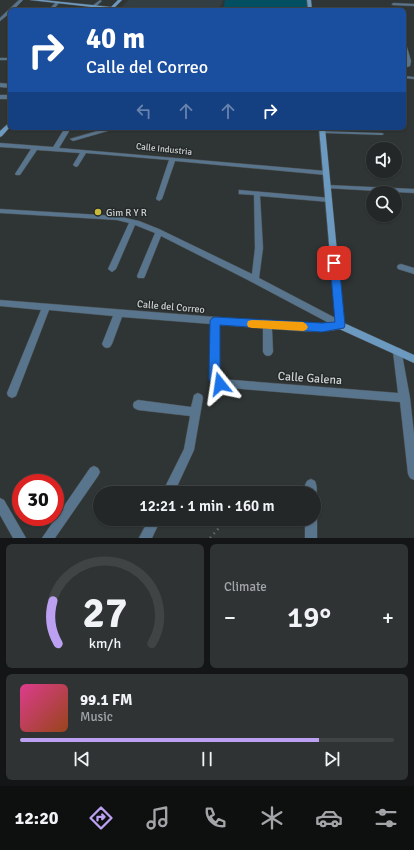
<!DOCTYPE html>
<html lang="en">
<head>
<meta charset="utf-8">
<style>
	body { margin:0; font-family:Signika,sans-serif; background:#2f3334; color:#f1f3f6; height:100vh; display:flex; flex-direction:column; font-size:15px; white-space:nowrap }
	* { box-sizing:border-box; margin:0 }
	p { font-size:13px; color:#a3a5a8 }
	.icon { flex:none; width:22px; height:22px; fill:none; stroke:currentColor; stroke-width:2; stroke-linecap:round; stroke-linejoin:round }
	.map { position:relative; height:538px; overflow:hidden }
	.details { display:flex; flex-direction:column; gap:6px; padding:6px; background:#131516; flex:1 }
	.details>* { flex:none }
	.top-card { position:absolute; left:8px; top:8px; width:398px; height:122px; border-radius:6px; box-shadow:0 1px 3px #0004,0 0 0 1px #404445; background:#1a4fa0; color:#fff; overflow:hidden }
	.controls { position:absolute; left:366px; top:142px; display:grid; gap:8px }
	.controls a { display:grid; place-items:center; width:36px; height:36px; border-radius:50%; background:#232728; box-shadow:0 1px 3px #0004,0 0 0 1px #404445; font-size:20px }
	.speed { position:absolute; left:12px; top:474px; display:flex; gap:8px; font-size:20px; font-weight:700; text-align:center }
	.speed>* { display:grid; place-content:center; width:52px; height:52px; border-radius:50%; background:#232728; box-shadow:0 1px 3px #0004,0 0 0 1px #404445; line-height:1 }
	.speed .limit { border:6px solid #d22; background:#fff; color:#111 }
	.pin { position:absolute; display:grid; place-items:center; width:34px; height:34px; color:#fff; margin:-17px; border-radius:8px; box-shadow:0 2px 6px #0006 }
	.me { position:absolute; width:44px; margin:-22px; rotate:345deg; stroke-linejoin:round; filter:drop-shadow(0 0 3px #0008) }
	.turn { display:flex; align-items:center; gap:14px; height:84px; padding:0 12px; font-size:18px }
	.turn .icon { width:52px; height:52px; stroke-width:2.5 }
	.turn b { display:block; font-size:28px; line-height:34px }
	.lanes { display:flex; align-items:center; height:38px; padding:0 12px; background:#0003; justify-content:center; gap:20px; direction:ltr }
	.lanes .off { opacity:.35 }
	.big { font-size:30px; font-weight:600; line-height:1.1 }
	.details .card { flex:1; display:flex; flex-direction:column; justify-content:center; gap:6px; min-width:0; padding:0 14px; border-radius:6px; background:#2f3334 }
	.details .dial { align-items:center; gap:0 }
	.dial svg { height:104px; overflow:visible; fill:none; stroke:#404445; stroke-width:7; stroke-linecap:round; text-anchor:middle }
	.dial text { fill:#f1f3f6; stroke:none }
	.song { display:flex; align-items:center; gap:12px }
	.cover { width:48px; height:48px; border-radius:6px; background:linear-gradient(135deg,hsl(330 70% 55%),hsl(20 70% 35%)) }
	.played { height:4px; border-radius:2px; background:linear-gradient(90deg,#bca0f2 80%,#404445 80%) }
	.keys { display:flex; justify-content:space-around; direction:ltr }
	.heat { display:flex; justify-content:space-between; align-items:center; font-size:22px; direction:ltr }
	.details .tiles { flex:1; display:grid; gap:6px; grid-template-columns:1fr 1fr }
	.card:last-child { grid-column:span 2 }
	.trip { position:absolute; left:93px; top:486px; width:228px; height:40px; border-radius:20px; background:#232728; box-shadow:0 1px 3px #0004,0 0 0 1px #404445; font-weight:600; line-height:40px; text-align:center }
	.tab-bar { display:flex; height:64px; justify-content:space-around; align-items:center; background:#0e1010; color:#a3a5a8 }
	.tab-bar .icon { width:28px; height:28px }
	.tab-bar .active { color:#bca0f2 }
	.tab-bar b { font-size:18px; color:#f1f3f6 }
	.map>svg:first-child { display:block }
</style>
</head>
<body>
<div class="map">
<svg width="414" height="538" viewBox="0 0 414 538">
	<rect width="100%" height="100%" fill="#2f3435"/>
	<!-- built -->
	<path fill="#333e43" d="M 129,0 L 223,0 L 219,10 L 121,8 Z"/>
	<!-- green -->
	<path fill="#034f62" d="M 225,0 L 307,0 L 307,10 L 223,10 Z"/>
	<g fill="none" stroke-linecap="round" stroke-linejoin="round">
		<defs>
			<path id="lane" d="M 100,0 L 102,1 L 94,8 L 92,8 L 92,6 Z
				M 321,131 L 382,133 L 384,134 L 382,135 L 322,133 L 320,132 Z"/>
			<path id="street" d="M 19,0 L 23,0 L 13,10 L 10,10 L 10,13 L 0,21 L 0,18 Z
				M 56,2 L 59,3 L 53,10 L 49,10 Z
				M 393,3 L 414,4 L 414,6 L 392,5 Z
				M 310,8 L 336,9 L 338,10 L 309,10 Z
				M 404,43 L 406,44 L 411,61 L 410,66 L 404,68 L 404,65 L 406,64 C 407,59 404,49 404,43 Z
				M 0,58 L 10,58 L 10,60 L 0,60 Z
				M 404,76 L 414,77 L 414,79 L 404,78 Z
				M 0,83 L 10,84 L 10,88 L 0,87 Z
				M 0,95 L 10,95 L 10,99 L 0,99 Z
				M 65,128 L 71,128 L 59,148 L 326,171 L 329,173 L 326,175 L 175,161 L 162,199 L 159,201 L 156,199 L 169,160 L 86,153 L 78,166 L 76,167 L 73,165 L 80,153 L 37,150 L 20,175 L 16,175 L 15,174 L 31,149 L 0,147 L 0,143 L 53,147 Z
				M 108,128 L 118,128 L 73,141 L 70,139 Z
				M 327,185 L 414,189 L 414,193 L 325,188 L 325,186 Z
				M 239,190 L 331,198 L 332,200 L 329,202 L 260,196 L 263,248 L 259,278 L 343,322 L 344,325 L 343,328 C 321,335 295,330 272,329 L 273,352 L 271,355 L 268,356 L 265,355 L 263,352 L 263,328 L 219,325 L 220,379 L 398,393 L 393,352 L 395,349 L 398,348 L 401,349 L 410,398 L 414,434 L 414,480 L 410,478 L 408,474 L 400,402 L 218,387 L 212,384 L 210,381 L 211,324 L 122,317 L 112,344 L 110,347 L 107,348 L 104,347 L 102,344 L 113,316 L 49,310 L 16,396 L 12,398 L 8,396 L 7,393 L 41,310 L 0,306 L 0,300 L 267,321 L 322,324 L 329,323 L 246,279 L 161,236 L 145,276 L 144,278 L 138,278 L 137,276 L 155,233 L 135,225 L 116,269 L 112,272 L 108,269 L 129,223 L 117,220 L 0,213 L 0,209 L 117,216 L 139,221 L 159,229 L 252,274 L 255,248 L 254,195 L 239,194 Z
				M 401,264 L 414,268 L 414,274 L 398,269 L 397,267 L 398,265 Z
				M 198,393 L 202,395 L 203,398 L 194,450 L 174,493 L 162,493 L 184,449 L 190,416 L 138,410 L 134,408 L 133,405 L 134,402 L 138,400 L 191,407 L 194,395 Z
				M 94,466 L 98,468 L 100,472 L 98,476 L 55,538 L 42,538 L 90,468 Z
				M 311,479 L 315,481 C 317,486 318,493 314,498 L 314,493 L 305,493 L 305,485 L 307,481 Z
				M 0,498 L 4,500 L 26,538 L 13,538 L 0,515 Z
				M 314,514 L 317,519 L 317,538 L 305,538 L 305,519 L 314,519 Z
				M 149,519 L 161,519 L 152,538 L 139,538 Z"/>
			<path id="secondary" d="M 30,0 L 43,0 L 111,7 L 118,0 L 122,0 L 115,7 L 134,10 L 108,10 L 109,9 Z
				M 307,0 L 311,0 L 312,10 L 308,10 Z
				M 10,122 L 10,127 L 2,136 L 0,137 L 0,131 Z
				M 319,128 L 325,128 L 344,323 L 414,355 L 414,363 L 337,328 L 336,325 Z"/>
		</defs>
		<!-- lane casing -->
		<use href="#lane" stroke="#4c5051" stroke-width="0.5"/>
		<!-- street casing -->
		<use href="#street" stroke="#4c5051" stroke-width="1"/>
		<!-- secondary casing -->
		<use href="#secondary" stroke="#4c5051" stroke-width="1"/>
		<!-- path -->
		<path stroke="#626768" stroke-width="2.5" stroke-dasharray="1.5 4" stroke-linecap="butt" d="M 250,493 L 253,490
			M 210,538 L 227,519"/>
		<!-- lane -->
		<use href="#lane" fill="#59758d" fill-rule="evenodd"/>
		<!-- street -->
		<use href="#street" fill="#59758d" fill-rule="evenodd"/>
		<!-- secondary -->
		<use href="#secondary" fill="#6c99bf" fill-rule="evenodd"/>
	</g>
	<!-- route -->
	<path fill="#1a73e8" stroke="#114b97" d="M 334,260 L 339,263 L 345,325 L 344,328 L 322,332 L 220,325 L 220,379 L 224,380 L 225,384 L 224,387 L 220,389 L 212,386 L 209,379 L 210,321 L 212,318 L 215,317 L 322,323 L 335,322 L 330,263 Z"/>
	<!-- slow -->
	<path fill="#f59e0b" d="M 252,320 L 303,322 L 306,324 L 308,327 L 306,330 L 303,331 L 252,328 L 248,327 L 247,324 L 248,321 Z"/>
	<!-- markers -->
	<circle fill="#caba3a" stroke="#252a2b" stroke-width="1.5" cx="98" cy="212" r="4"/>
	<g text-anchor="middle" stroke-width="3" stroke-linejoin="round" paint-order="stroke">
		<!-- far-street labels -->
		<g font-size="9" fill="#cfd2d3" stroke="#252a2b">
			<text transform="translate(164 149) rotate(6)" y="3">Calle Industria</text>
		</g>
		<!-- poi labels -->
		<g font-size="10" fill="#cfd2d3" stroke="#252a2b" text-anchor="start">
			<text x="106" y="216">Gim R Y R</text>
		</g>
		<!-- street labels -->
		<g font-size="10" fill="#cfd2d3" stroke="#252a2b">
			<text transform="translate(171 306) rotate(5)" y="4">Calle del Correo</text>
		</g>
		<!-- near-street labels -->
		<g font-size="12" fill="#cfd2d3" stroke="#252a2b">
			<text transform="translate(310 378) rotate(4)" y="4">Calle Galena</text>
		</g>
	</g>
</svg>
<div class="controls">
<a><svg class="icon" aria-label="sound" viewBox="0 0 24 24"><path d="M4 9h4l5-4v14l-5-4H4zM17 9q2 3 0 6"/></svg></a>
<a><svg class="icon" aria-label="search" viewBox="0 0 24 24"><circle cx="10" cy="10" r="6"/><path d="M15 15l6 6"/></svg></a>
</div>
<div class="speed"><div class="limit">30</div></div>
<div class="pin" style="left:334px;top:263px;background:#d93025"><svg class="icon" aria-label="arrive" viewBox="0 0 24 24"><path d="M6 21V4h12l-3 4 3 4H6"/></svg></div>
<svg class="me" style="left:220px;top:384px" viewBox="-20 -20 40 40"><path d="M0-17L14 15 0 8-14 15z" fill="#1a73e8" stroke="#fff" stroke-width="4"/></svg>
<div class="trip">12:21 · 1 min · 160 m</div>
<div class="top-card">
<div class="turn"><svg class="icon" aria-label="right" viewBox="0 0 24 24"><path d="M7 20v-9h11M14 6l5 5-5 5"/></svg><div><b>40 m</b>Calle del Correo</div></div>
<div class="lanes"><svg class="icon off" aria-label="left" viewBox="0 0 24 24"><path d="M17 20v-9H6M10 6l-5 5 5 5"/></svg><svg class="icon off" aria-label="ahead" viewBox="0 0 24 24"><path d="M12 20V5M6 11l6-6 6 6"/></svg><svg class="icon off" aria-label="ahead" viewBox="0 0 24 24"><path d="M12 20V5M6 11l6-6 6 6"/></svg><svg class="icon" aria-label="right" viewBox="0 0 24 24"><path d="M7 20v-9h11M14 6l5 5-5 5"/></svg></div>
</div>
</div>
<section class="details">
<div class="tiles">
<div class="card dial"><svg viewBox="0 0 100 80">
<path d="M14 69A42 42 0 1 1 86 69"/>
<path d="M14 69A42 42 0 0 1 10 36" stroke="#bca0f2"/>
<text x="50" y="56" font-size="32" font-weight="700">27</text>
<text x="50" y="72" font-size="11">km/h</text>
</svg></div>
<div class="card"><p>Climate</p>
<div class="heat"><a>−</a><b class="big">19°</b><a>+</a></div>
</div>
<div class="card">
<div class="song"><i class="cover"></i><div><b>99.1 FM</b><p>Music</p></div></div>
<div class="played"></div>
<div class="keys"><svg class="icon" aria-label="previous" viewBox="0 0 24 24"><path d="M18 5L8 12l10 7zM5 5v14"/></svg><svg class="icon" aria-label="pause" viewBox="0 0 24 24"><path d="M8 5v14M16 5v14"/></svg><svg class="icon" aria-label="next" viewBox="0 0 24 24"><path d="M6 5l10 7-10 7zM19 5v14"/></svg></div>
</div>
</div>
</section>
<nav class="tab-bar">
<b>12:20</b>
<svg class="icon active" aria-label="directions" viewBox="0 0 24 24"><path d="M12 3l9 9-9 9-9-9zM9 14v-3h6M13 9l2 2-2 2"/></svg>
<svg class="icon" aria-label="music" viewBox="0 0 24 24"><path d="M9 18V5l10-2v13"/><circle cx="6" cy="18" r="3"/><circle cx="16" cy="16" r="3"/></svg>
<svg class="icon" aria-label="phone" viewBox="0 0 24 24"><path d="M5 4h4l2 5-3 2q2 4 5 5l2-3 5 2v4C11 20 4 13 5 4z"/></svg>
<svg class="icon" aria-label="climate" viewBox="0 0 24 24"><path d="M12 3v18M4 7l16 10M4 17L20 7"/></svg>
<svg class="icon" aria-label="car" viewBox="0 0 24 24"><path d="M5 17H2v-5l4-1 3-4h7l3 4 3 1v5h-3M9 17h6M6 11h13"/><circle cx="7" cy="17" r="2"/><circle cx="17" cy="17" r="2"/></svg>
<svg class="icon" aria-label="filters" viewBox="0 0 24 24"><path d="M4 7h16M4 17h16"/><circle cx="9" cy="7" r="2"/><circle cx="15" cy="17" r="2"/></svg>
</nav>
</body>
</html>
